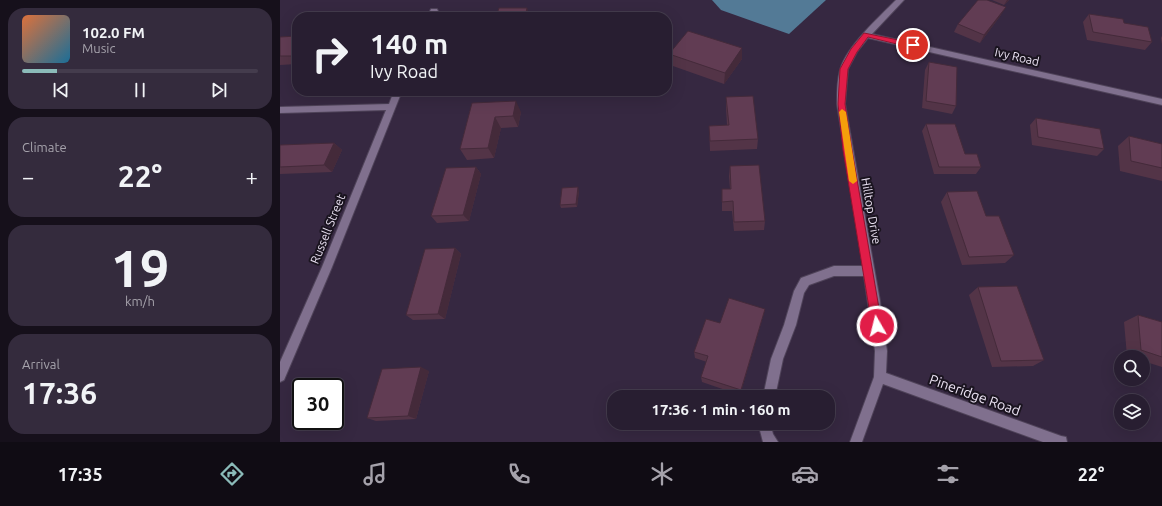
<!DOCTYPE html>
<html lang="en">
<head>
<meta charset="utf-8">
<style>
	body { margin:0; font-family:Ubuntu,sans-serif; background:#342b3d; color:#f1f3f6; height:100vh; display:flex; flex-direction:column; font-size:15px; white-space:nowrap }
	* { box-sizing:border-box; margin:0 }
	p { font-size:13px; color:#a5a2ab }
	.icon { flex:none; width:22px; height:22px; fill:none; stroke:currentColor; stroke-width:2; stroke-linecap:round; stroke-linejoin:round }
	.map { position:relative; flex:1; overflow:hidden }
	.details { display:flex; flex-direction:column; gap:8px; padding:8px; background:#16101b; width:280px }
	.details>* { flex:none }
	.hud { position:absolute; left:12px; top:12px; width:380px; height:84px; border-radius:16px; box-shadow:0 4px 16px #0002,0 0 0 1px #443c4d; background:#281e31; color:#f1f3f6; overflow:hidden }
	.controls { position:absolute; left:834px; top:350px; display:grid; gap:8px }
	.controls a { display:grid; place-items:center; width:36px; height:36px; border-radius:50%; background:#281e31; box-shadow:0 4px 16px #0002,0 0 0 1px #443c4d; font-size:20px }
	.speed { position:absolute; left:12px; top:378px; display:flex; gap:8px; font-size:20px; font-weight:700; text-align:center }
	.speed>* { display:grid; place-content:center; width:52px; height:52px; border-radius:50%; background:#281e31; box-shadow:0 4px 16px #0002,0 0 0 1px #443c4d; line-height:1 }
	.speed .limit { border:2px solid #111; border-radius:6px; background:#fff; color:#111 }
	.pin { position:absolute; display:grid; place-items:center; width:34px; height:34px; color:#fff; margin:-17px; border:2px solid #fff; border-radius:50%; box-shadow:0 1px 4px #0007 }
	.me { position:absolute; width:44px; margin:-22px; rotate:352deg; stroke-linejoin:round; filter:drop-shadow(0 0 3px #0008) }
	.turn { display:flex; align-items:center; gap:14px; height:84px; padding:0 12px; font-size:18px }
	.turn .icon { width:52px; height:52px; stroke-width:2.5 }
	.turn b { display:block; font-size:28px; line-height:34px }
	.big { font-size:30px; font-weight:700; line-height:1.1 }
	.details .card { flex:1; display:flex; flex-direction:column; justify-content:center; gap:6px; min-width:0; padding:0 14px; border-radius:16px; background:#342b3d }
	.details .dial { align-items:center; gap:0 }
	.dial b { font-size:52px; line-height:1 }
	.song { display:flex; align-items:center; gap:12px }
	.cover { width:48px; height:48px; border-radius:6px; background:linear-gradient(135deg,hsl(20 70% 55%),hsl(200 70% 35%)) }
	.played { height:4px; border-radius:2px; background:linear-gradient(90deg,#8bbbb9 15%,#443c4d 15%) }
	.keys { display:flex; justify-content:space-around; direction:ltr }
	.heat { display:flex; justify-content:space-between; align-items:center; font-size:22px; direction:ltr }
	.trip { position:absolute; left:327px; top:390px; width:228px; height:40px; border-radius:16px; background:#281e31; box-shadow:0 4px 16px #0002,0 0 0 1px #443c4d; font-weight:700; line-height:40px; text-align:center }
	.dock { display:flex; height:64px; justify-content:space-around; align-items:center; background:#100c14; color:#a5a2ab }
	.dock .icon { width:28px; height:28px }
	.dock .active { color:#8bbbb9 }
	.dock b { font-size:18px; color:#f1f3f6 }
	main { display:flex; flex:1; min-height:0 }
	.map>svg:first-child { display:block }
</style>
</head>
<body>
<main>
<section class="details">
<div class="card">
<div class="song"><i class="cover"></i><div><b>102.0 FM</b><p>Music</p></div></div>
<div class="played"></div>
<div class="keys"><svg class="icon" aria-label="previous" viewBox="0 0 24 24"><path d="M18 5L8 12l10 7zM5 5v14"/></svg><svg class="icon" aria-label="pause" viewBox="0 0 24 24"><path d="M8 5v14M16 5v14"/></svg><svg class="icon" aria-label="next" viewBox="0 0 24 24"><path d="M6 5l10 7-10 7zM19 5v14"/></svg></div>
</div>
<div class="card"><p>Climate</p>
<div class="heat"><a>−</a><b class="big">22°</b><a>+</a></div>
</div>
<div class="card dial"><b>19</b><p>km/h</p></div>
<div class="card"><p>Arrival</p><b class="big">17:36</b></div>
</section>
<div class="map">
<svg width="882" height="442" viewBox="0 0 882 442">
	<rect width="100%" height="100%" fill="#362841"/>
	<!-- water -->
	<path fill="#537a96" d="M 432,0 L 546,0 L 509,34 L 441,10 Z"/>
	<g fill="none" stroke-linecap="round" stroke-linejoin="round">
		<defs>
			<path id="minor" d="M 616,0 L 624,0 L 592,34 L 882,99 L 882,105 L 588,38 L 577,52 L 568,69 L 565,104 L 600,301 L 607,351 L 606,373 L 781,436 L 786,437 L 787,442 L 763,442 L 603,384 L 582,442 L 570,442 L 594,377 L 595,351 L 584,276 L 554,276 L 529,285 L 524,293 L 516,325 L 503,359 L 495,397 L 483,397 L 491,359 L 504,325 L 514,291 L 521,278 L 554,266 L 583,266 L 557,104 C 557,93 557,81 560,70 C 566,47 599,17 616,0 Z
				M 151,9 L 157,9 L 158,11 L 155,17 L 147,17 Z
				M 114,91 L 122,91 L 52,267 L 4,380 L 0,382 L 0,362 L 42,267 L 106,110 L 0,113 L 0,107 L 109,104 Z
				M 478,423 L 490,423 L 493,434 L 498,442 L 483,442 Z"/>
		</defs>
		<!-- minor casing -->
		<use href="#minor" stroke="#4f4359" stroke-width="2"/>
		<!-- minor -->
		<use href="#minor" fill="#80708e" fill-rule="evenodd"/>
	</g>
	<!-- wall -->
	<path fill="#533447" d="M 712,0 L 729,0 L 724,5 Z
		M 809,14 L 844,23 L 872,42 L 865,50 L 807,40 L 803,22 Z
		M 721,15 L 700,43 L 674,32 L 678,24 Z
		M 17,36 L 17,64 L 0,65 L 0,37 Z
		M 882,36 L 882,44 L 881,38 Z
		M 389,54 L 462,59 L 444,84 L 390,65 Z
		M 649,62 L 676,106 L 672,114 L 642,108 L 645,70 Z
		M 199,91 L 227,91 L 199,92 Z
		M 446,97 L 478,139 L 477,149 L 430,151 L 429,126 L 447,125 L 446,108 Z
		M 192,103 L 241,112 L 238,127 L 221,128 L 214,158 L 187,160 L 180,149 Z
		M 756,118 L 824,149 L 817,156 L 752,145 L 750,125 Z
		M 646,124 L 701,167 L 696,174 L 654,174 L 642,131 Z
		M 849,136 L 882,144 L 882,181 L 840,171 L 838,146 Z
		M 54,143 L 62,150 L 52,172 L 0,174 L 0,145 Z
		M 450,166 L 485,221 L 484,230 L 454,231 L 452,211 L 442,211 L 442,189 L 450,189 L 449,176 Z
		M 196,167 L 201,174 L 189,221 L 157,223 L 151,216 Z
		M 299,191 L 297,207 L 281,208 L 280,205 Z
		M 667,192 L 706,216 L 734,255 L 725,263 L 682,265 L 661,202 Z
		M 175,248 L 181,254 L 165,319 L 133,320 L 126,315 Z
		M 698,287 L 764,360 L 753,366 L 712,367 L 689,295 Z
		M 485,309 L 483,316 L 460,395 L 422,382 L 421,377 L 427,362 L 415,358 L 414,352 L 440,323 Z
		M 858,315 L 882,322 L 882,367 L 863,361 L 863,357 L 849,357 L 847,356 L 844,322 Z
		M 149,371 L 136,419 L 96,421 L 87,418 Z"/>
	<!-- shaded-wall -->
	<path fill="#442a3a" d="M 727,0 L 729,0 L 724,5 Z
		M 726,7 L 721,15 L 700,43 L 704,35 Z
		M 247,8 L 250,16 L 250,17 L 245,17 Z
		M 462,48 L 462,59 L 444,84 L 445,73 Z
		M 236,101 L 241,112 L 238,127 L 233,116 Z
		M 215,117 L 221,128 L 214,158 L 208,148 Z
		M 54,143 L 62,150 L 52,172 L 44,165 Z
		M 196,167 L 201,174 L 189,221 L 183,215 Z
		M 298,187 L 299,191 L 297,207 L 296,204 Z
		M 175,248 L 181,254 L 165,319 L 158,314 Z
		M 485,309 L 483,316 L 460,395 L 461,390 Z
		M 141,367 L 149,371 L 136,419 L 128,416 Z"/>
	<!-- building -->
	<path fill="#613c53" stroke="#442a3a" d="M 698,0 L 707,0 L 726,7 L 704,35 L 678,24 Z
		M 219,8 L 247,8 L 245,17 L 216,17 Z
		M 809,14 L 843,19 L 844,23 L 868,27 L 872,42 L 813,32 Z
		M 408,31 L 462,48 L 445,73 L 389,54 Z
		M 17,36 L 17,56 L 0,56 L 0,37 Z
		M 649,62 L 677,67 L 676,106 L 646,101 Z
		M 473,96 L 478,139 L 430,141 L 429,126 L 449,125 L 446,97 Z
		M 236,101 L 233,116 L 215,117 L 208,148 L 180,149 L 192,103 Z
		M 756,118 L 820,129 L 824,149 L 758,137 Z
		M 646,124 L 675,124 L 685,154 L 697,154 L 701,167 L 659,167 Z
		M 849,136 L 882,144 L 882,168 L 851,161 Z
		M 54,143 L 44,165 L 0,167 L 0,145 Z
		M 479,165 L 485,221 L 454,222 L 453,201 L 442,202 L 442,189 L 451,189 L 450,166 Z
		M 196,167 L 183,215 L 151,216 L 166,168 Z
		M 298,187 L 296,204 L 280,205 L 282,188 Z
		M 697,191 L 706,216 L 719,216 L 734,255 L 689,257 L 667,192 Z
		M 175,248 L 158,314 L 126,315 L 145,249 Z
		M 737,286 L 764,360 L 721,361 L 698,287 Z
		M 449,298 L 485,309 L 461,390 L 421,377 L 428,356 L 414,352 L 426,319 L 440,323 Z
		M 858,315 L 882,322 L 882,357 L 861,350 Z
		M 141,367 L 128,416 L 87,418 L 102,369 Z"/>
	<!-- route -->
	<path fill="#e11d48" stroke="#92132f" d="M 584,33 L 633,43 L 636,45 L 633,48 L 588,37 L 577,52 L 568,69 L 565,104 L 572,150 L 602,326 L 601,329 L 597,331 L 594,329 L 592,326 L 563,150 L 558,104 L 560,69 L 571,49 Z"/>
	<!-- slow -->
	<path fill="#f59e0b" d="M 562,109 L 566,112 L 577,181 L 573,184 L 569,181 L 559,112 Z"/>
	<g text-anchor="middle" stroke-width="4" stroke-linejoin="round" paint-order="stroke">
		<!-- street labels -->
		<g font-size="12" fill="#ece3f4" stroke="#1a141f">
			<text transform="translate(737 57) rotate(13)" y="4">Ivy Road</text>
			<text transform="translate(591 211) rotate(80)" y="4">Hilltop Drive</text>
			<text transform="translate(48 229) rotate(-68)" y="4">Russell Street</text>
		</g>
		<!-- near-street labels -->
		<g font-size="14" fill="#ece3f4" stroke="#1a141f">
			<text transform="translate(695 395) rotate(20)" y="5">Pineridge Road</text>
		</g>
	</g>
</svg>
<div class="controls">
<a><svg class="icon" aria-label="search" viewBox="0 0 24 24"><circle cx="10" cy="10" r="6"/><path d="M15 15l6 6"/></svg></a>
<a><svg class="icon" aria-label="layers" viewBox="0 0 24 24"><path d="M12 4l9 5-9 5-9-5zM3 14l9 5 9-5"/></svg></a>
</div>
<div class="speed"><div class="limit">30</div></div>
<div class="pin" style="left:633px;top:45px;background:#d93025"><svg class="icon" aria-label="arrive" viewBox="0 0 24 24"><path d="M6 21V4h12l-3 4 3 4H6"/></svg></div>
<svg class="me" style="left:597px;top:326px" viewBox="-20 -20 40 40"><circle r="17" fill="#e11d48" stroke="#fff" stroke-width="3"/><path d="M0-11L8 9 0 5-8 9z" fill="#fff"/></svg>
<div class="trip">17:36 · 1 min · 160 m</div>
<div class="hud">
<div class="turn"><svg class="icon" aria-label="right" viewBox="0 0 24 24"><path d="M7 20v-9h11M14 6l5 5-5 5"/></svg><div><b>140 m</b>Ivy Road</div></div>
</div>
</div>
</main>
<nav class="dock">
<b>17:35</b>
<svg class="icon active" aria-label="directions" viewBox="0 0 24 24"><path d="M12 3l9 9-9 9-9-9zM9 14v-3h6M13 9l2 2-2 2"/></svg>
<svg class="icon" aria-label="music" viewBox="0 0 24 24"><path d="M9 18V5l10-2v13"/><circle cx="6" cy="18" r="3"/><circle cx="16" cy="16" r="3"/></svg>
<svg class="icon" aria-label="phone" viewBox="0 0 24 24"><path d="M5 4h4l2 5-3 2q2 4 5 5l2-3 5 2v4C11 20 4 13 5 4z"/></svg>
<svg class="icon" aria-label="climate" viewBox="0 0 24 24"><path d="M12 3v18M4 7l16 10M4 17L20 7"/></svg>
<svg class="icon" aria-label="car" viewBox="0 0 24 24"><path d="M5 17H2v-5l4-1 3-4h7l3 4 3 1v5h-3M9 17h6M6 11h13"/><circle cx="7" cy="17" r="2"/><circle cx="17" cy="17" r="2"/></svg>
<svg class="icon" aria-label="filters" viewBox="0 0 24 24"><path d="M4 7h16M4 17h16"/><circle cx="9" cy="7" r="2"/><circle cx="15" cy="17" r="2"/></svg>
<b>22°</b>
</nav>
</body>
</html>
